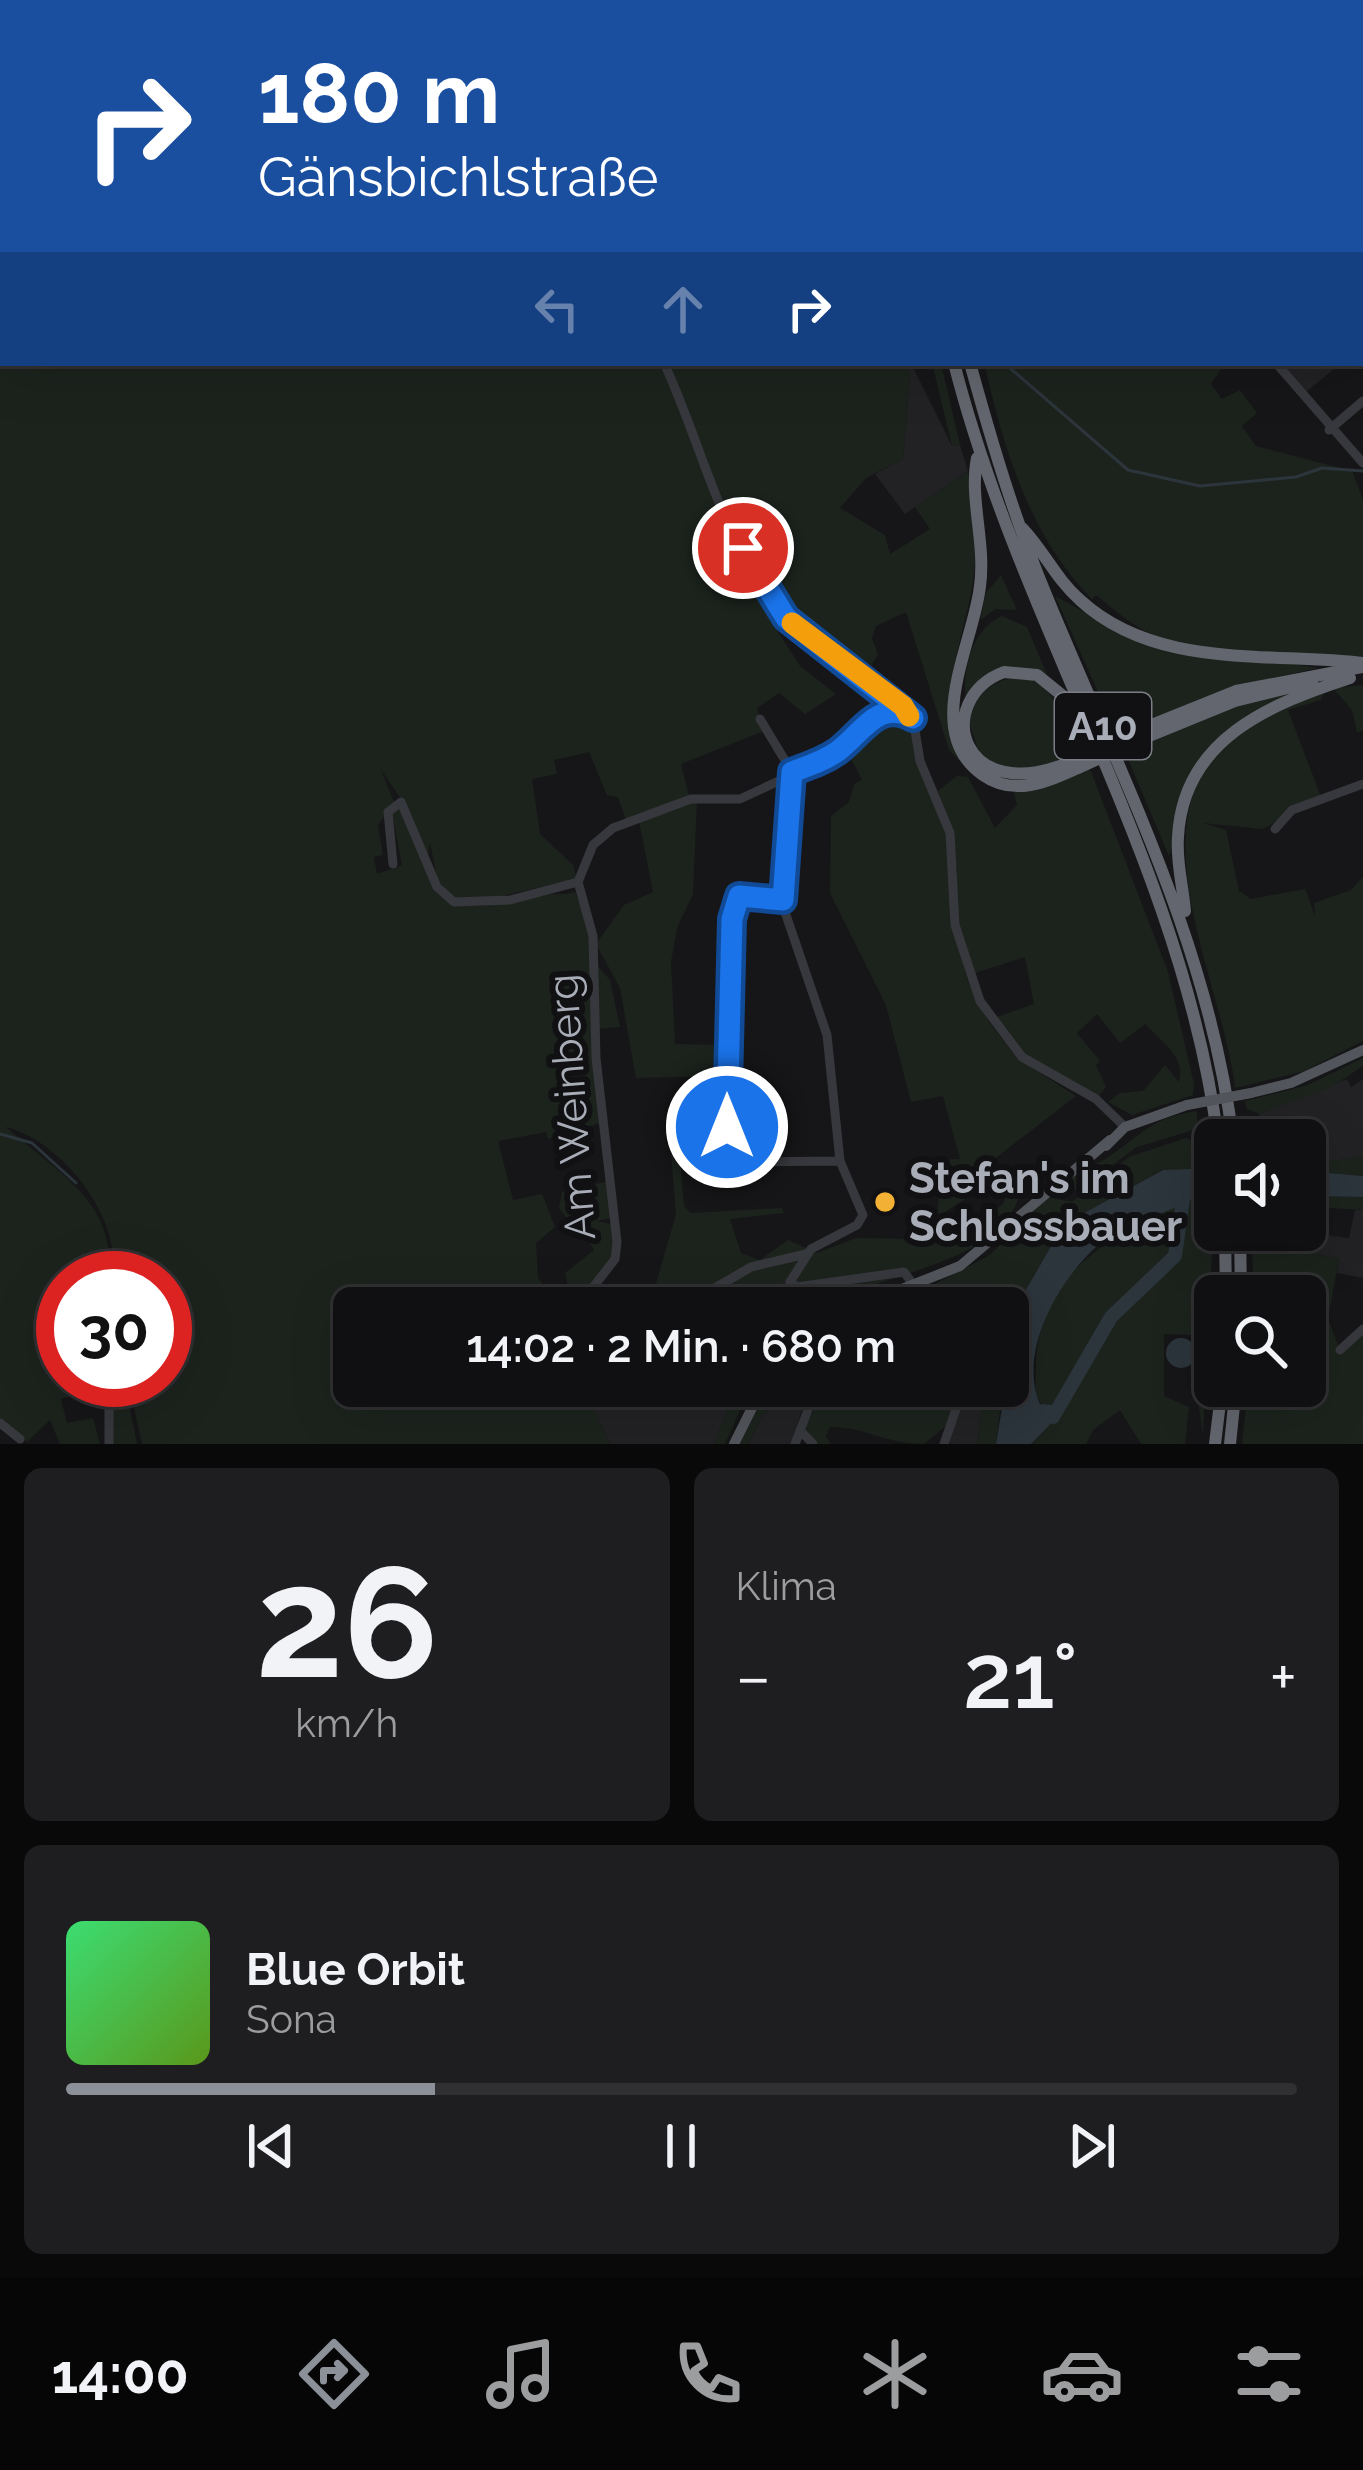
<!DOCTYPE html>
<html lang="de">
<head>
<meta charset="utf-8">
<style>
	body { margin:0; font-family:Raleway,sans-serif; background:#1e1e20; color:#f1f3f6; height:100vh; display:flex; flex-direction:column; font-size:45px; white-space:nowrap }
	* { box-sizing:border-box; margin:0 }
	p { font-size:39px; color:#9c9d9f }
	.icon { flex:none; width:66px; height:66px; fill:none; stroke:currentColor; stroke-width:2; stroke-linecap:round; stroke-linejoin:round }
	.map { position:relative; height:1444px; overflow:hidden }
	.details { display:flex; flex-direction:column; gap:24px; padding:24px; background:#09090a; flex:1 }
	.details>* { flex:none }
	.banner { position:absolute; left:0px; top:0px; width:1365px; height:366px; box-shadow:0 12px 48px #0002,0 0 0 3px #303032; background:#1a4fa0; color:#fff; overflow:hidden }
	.fabs { position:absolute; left:1194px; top:1119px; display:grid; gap:24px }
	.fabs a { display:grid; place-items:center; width:132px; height:132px; border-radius:18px; background:#101012; box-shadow:0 12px 48px #0002,0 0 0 3px #303032; font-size:60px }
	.speed { position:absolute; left:36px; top:1251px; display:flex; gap:24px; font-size:60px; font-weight:700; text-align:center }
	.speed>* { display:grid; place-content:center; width:156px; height:156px; border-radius:50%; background:#101012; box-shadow:0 12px 48px #0002,0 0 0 3px #303032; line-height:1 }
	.speed .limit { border:18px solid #d22; background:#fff; color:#111 }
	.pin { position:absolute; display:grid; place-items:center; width:102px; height:102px; color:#fff; margin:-51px; border:6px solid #fff; border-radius:50%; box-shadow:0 3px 12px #0007 }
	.me { position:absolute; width:132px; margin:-66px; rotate:0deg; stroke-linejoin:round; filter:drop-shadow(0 0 9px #0008) }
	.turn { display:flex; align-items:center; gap:42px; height:252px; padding:0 60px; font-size:54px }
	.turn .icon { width:156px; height:156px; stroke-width:2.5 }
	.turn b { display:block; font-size:84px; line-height:102px }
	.lanes { display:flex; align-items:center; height:114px; padding:0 60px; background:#0003; justify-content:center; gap:60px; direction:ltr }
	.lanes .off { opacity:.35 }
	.big { font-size:90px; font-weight:600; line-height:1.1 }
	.details .card { flex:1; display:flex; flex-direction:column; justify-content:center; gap:18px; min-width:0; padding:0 42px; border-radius:18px; background:#1e1e20 }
	.details .dial { align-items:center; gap:0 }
	.dial b { font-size:156px; line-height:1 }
	.song { display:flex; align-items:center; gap:36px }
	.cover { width:144px; height:144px; border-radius:18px; background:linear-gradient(135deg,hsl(140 70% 55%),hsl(90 70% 35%)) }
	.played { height:12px; border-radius:6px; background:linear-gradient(90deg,#8c9099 30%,#303032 30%) }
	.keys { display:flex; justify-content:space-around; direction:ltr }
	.heat { display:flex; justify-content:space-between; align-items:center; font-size:66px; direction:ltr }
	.details .tiles { flex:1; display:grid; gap:24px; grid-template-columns:1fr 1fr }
	.card:last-child { grid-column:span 2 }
	.trip { position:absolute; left:333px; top:1287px; width:696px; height:120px; border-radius:18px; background:#101012; box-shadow:0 12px 48px #0002,0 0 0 3px #303032; font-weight:600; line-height:120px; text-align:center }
	.tabs { display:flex; height:192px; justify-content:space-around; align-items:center; background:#060607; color:#9c9d9f }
	.tabs .icon { width:84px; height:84px }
	.tabs .active { color:#8c9099 }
	.tabs b { font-size:54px; color:#f1f3f6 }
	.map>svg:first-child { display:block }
</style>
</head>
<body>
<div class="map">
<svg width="1363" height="1444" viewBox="0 0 1363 1444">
	<rect width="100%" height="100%" fill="#161618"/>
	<!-- built -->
	<path fill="#222225" d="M 905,363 L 911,363 L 952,446 L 960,445 L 968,471 L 905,514 L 875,474 L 903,459 L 910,376 Z
		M 1281,363 L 1341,363 L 1305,393 Z
		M 1347,1079 L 1351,1087 L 1363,1079 L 1363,1157 L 1323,1162 L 1305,1150 L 1305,1140 L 1249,1140 L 1262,1132 L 1259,1114 Z
		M 1355,1210 L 1363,1210 L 1363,1278 L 1337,1273 L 1339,1259 L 1267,1244 L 1269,1230 L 1349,1238 Z
		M 792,1274 L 820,1292 L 839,1299 L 828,1308 L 763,1308 L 769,1290 Z
		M 582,1386 L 737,1386 L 714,1444 L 610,1444 Z
		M 965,1386 L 985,1386 L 977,1444 L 949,1444 Z
		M 786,1392 L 803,1407 L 791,1444 L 748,1444 L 763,1415 Z"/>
	<!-- green -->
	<path fill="#1c231d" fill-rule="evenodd" d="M 0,0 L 340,3 L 3,3 L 3,363 L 661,363 L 769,618 L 800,666 L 836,694 L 805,714 L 779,693 L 757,708 L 764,731 L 681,764 L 689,796 L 626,820 L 618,797 L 607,795 L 589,752 L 554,760 L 557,774 L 532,779 L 540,834 L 573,865 L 577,879 L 474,902 L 450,897 L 437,879 L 430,842 C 415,927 490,906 542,895 C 555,892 557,897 575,892 L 591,936 L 600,1123 L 548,1139 L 546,1132 L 498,1141 L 513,1200 L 542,1194 L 555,1227 L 536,1243 L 538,1278 L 549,1292 L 568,1287 L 565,1273 L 594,1250 L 578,1223 L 571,1223 L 559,1208 L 562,1192 L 585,1194 L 592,1222 L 587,1185 L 607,1182 L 611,1218 L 596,1221 L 611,1224 L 615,1250 L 597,1281 L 605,1295 L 653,1294 L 676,1214 L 668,1119 L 677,1124 L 684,1206 L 691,1213 L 782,1208 L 784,1213 L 730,1219 L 741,1253 L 760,1260 L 788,1240 L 817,1253 L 856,1238 L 925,1239 L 923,1224 L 937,1215 L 939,1195 L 962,1185 L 970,1196 L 943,1213 L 943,1229 L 957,1236 L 1003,1204 L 1007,1191 L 998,1178 L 1005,1166 L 1021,1187 C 1013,1246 930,1266 882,1282 C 870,1286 852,1298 839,1299 C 821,1299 804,1287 792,1275 L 769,1290 L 763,1308 L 354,1308 L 354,1386 L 582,1386 L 610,1444 L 142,1444 L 128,1380 L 165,1380 L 165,1278 L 112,1278 C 124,1220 62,1141 6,1127 C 50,1167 122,1204 107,1278 L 89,1278 L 83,1259 L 67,1265 L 63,1290 L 46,1293 L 39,1303 L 44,1319 L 63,1314 L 63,1380 L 71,1396 L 61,1399 L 67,1423 L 93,1418 L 100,1444 L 60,1444 L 50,1420 L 27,1442 L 0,1421 ZM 380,768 L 405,805 L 392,813 L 402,865 L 377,874 L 374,857 L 383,855 L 378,825 L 394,802 Z
		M 555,0 L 893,0 L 894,3 L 557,3 Z
		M 1033,0 L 1329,0 L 1334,3 L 1034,3 Z
		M 666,363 L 905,363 L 910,376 L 903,459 L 866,478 L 840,508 L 885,535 L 890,554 L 930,529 L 915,507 L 968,471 C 973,505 978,538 974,573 C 967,641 921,719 976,778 L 949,750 L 906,612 L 876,626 L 872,639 L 878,654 L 865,677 C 831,651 794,627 769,591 C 724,527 696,436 666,363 Z
		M 932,363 L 941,363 L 960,445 L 952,446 Z
		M 984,363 L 1225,363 L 1211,384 L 1222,399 L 1240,390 L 1257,413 L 1242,426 L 1256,446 L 1352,471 L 1363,500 L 1363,657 C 1308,654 1206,661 1149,633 C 1130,624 1112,608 1096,595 L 1092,599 C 1029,536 1004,448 984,363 Z
		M 1001,575 L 1017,610 L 996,609 L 980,620 L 986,593 Z
		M 1055,596 L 1136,640 L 1318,668 L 1245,684 L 1117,734 Z
		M 1002,616 L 1027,627 L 1048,677 L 1007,668 L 966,702 C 962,670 971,630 1002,616 Z
		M 1023,676 C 1055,687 1067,721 1081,750 C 1041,770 1020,778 980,755 L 969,722 C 977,690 992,681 1023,676 Z
		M 1363,685 L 1363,731 L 1357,732 L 1352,710 L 1333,688 Z
		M 1297,690 L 1247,715 L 1205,754 L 1169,856 L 1125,752 L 1221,710 Z
		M 1325,690 L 1321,700 L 1288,710 L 1321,797 L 1263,829 L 1203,823 L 1226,830 L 1239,891 L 1251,899 L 1305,889 L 1315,916 L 1314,903 L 1351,890 L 1363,877 L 1363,1041 L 1304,1071 L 1235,1088 C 1222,972 1118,799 1257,720 C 1278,708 1303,700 1325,690 Z
		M 892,714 L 912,725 L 948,835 L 953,927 L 968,981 L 989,1022 L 1018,1059 L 1076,1096 L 980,1170 L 941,1186 L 932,1180 L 929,1160 L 960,1159 L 943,1096 L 911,1102 L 886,1005 L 830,893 L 831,816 L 849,802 L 854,784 L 862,780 L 846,749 L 871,723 Z
		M 1090,769 L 1168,972 L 1194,1084 L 1193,1095 L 1132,1115 L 1108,1102 L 1120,1093 L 1143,1091 L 1165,1065 L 1179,1082 C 1186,1056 1162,1043 1145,1024 L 1120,1043 L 1097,1014 L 1077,1033 L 1100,1061 L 1096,1065 L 1106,1087 L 1099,1096 L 1027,1057 L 994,1018 L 1034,1004 L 1025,957 L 972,974 L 957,926 L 957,869 L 938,791 L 957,776 L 968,777 L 995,828 L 1017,805 L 1013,790 Z
		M 697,801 L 693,894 L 677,928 L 671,962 L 675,1044 L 723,1045 L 724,1076 L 636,1078 L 620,988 L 596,944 L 624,905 L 653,892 L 639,821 Z
		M 597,965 L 610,980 L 620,1027 L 596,1029 Z
		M 1363,1058 L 1363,1066 L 1330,1088 L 1259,1114 L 1247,1109 L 1245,1101 L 1308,1085 Z
		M 1197,1111 L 1197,1129 L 1137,1147 L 1078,1190 L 1061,1187 C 1077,1169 1092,1168 1110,1156 C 1145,1132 1151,1118 1197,1111 Z
		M 1186,1138 L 1202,1146 L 1206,1169 L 1162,1170 L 1084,1213 L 1050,1248 L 1020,1300 L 1008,1355 L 1008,1308 L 981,1308 L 979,1294 L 932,1308 L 903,1308 L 922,1291 L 990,1255 L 1047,1197 L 1072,1202 L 1129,1157 Z
		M 1305,1150 L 1323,1162 L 1363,1157 L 1363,1176 L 1305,1171 Z
		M 1208,1191 L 1215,1191 L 1203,1435 L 1195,1382 L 1206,1304 L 1197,1335 L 1164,1334 L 1164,1396 L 1189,1407 L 1185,1444 L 1141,1444 L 1120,1410 L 1093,1430 L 1086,1444 L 1031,1444 L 1067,1407 L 1046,1408 C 1032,1397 1036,1382 1036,1365 C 1039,1259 1130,1230 1208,1191 Z
		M 1305,1196 L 1363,1197 L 1363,1210 L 1312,1207 L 1311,1232 L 1341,1237 L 1298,1234 L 1305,1230 Z
		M 1251,1230 L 1269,1230 L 1268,1244 L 1339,1259 L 1328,1319 L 1341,1352 L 1363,1335 L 1363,1444 L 1242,1444 L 1248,1386 L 1305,1386 L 1305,1296 L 1254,1296 Z
		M 111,1380 L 124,1380 L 137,1444 L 111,1444 Z
		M 737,1386 L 751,1386 L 725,1444 L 714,1444 Z
		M 769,1386 L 790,1386 L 763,1415 L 748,1444 L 739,1444 Z
		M 828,1386 L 961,1386 L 953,1420 L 924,1444 C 884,1444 868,1427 830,1427 L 826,1437 L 831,1444 L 817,1444 L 804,1427 Z
		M 985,1386 L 1003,1386 L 996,1444 L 977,1444 Z"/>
	<!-- water -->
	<path fill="#2c353c" d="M 1215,1168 L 1215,1191 C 1199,1193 1187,1203 1172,1209 C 1148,1219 1118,1228 1097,1246 C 1059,1280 1017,1352 1040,1404 L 1068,1406 L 1031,1444 L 996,1444 L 1020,1300 L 1050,1248 L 1084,1213 L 1163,1170 Z
		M 1305,1171 L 1363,1176 L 1363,1197 L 1305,1196 Z
		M1166 1353a15 15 0 1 1 30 0a15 15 0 1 1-30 0Z"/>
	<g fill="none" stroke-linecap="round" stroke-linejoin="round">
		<!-- stream -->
		<path stroke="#2c353c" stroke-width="3" d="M 937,0 L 937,3
			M 1004,363 L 1128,470 L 1200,486 L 1296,477 L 1322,468 L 1363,471
			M 0,1134 L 32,1143 L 76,1183"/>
		<!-- river -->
		<path stroke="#2c353c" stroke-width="14" d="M 1053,1417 L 1111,1317 L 1175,1256 L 1185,1185"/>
		<!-- minor -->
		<path stroke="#37383d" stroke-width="9" d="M 342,0 L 343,3
			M 1031,0 L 1031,3
			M 664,363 C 702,444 723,548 784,615 C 817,651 863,677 903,705 L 913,718 L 920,761 L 950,833 L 955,925 L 980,1001 L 1022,1057 L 1096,1099 L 1125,1127
			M 1276,363 L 1363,463
			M 1329,430 L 1363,401
			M 760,719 L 792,772 L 785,912 L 827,1035 L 840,1161 L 863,1215 L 857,1225 L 811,1249 L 790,1282 L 797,1287 L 904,1272 L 915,1287 L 899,1308
			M 1275,829 L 1292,810 L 1363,784
			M 393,864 L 388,812 L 401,802 L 437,887 L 454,902 L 510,900 L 578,882
			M 578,882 L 593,936 L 596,1058 L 617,1242 L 615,1259 L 584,1299 L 588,1303 L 696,1299 L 751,1267 L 806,1254
			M 578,882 L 593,845 L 613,828 L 691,799 L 740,799 L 824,760 L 878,715 L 896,711 L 908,716
			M 783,900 L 739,896 L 732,919 L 728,1154 L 739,1162 L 840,1161
			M 1340,1350 L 1363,1329
			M 109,1380 L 109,1444
			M 0,1423 L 20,1439
			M 800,1430 L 813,1444
			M 795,1444 L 817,1386
			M 944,1444 L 964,1386"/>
		<!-- major -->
		<path stroke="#53555c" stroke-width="10" d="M 1251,1093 L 1291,1083 L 1363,1050
			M 1106,1146 L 1125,1127 L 1187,1105
			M 854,1308 L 960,1266 L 1110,1140
			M 734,1444 L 763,1386"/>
		<!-- highway -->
		<path stroke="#63666e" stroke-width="12" d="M 904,0 L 905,3
			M 919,0 L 919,3
			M 954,363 C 1022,630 1183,864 1218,1140
			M 970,363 C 992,443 1015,521 1047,597 C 1121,777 1209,944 1233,1140
			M 977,458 C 969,498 986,543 980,586 C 974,643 921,732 983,775 C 1014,797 1047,782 1078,768
			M 1022,528 C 1044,551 1056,579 1080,600 C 1156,670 1269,652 1363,663
			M 1074,705 L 1037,675 L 1004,672 C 932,699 958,812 1075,760
			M 1134,732 L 1236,691 L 1362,667
			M 1137,741 L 1235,701 L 1312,682
			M 1185,911 C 1183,886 1176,863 1178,837 C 1183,739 1270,704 1350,678
			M 1225,1230 L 1226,1296
			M 1240,1230 L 1241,1296
			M 1215,1444 L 1222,1386
			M 1230,1444 L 1236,1386"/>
		<!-- major-bridge -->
		<path stroke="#53555c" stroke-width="10" d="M 1187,1105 L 1251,1093"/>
		<!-- highway-bridge -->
		<path stroke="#63666e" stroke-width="12" d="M 1075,760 L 1134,732
			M 1078,768 L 1137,741"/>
	</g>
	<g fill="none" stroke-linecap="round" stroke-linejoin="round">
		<defs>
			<path id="route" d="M 727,1127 L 732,919 L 739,896 L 783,900 L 792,772 C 808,766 824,761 838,751 C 862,733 879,698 913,718 L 786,618 L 743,548"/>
		</defs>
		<!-- route casing -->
		<use href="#route" stroke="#114b97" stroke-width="30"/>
		<!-- route -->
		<use href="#route" stroke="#1a73e8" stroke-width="21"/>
		<!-- slow -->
		<path stroke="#f59e0b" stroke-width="21" d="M 792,623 L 903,706 L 909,716"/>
	</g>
	<!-- markers -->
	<circle fill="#f2b134" stroke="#111113" stroke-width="4.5" cx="885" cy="1202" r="12"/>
	<g text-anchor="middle" stroke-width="12" stroke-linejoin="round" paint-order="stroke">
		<!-- shield labels -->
		<rect fill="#111113" stroke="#7b7e86" stroke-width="3" x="1055" y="693" width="96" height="66" rx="9"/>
		<g font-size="39" font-weight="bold" fill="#a8adb8">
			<text x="1103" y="740">A10</text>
		</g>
		<!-- street labels -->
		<g font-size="42" fill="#a8adb8" stroke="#111113">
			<text transform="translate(571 1107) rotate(-94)" y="15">Am Weinberg</text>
		</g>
		<!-- poi labels -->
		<g font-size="42" font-weight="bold" fill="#a8adb8" stroke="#111113" text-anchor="start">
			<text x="909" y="1193">Stefan's im<tspan x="909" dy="48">Schlossbauer</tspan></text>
		</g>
	</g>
</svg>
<div class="fabs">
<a><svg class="icon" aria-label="sound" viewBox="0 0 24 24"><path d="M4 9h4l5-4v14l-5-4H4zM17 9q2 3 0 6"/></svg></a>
<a><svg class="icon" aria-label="search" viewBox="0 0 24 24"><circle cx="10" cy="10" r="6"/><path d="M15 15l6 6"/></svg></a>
</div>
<div class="speed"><div class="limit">30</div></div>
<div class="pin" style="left:743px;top:548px;background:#d93025"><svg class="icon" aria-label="arrive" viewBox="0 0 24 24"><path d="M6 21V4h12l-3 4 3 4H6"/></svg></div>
<svg class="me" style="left:727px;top:1127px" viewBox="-20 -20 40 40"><circle r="17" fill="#1a73e8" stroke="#fff" stroke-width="3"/><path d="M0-11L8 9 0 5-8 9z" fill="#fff"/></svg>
<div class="trip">14:02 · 2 Min. · 680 m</div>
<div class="banner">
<div class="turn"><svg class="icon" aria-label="right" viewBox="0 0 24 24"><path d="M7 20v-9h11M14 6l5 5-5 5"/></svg><div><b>180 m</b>Gänsbichlstraße</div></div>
<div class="lanes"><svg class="icon off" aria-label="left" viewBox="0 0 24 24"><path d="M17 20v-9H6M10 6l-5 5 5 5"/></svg><svg class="icon off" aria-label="ahead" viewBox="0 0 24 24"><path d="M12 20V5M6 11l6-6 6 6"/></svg><svg class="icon" aria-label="right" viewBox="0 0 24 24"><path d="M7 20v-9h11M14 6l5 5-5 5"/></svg></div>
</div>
</div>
<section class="details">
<div class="tiles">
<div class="card dial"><b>26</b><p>km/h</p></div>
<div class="card"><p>Klima</p>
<div class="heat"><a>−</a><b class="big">21°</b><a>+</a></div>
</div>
<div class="card">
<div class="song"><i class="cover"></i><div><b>Blue Orbit</b><p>Sona</p></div></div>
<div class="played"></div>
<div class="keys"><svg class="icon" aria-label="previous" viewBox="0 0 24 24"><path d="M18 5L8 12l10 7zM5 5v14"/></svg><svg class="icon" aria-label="pause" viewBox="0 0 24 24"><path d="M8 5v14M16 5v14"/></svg><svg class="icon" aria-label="next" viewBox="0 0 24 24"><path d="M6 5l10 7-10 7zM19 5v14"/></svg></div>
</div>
</div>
</section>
<nav class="tabs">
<b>14:00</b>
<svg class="icon active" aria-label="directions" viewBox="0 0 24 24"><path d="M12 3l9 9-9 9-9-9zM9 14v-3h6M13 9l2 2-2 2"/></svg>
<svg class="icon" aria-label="music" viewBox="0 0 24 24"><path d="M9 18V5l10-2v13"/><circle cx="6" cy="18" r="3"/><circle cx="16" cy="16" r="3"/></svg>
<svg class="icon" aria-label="phone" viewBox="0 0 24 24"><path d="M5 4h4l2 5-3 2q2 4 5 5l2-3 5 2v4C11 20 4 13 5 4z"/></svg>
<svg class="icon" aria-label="climate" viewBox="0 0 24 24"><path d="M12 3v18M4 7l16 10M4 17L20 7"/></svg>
<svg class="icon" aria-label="car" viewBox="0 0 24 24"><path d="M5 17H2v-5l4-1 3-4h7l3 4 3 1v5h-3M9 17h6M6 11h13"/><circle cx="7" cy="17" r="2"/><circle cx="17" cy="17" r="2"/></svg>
<svg class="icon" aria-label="filters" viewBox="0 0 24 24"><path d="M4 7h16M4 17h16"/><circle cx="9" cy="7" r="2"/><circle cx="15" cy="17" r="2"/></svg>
</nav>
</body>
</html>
